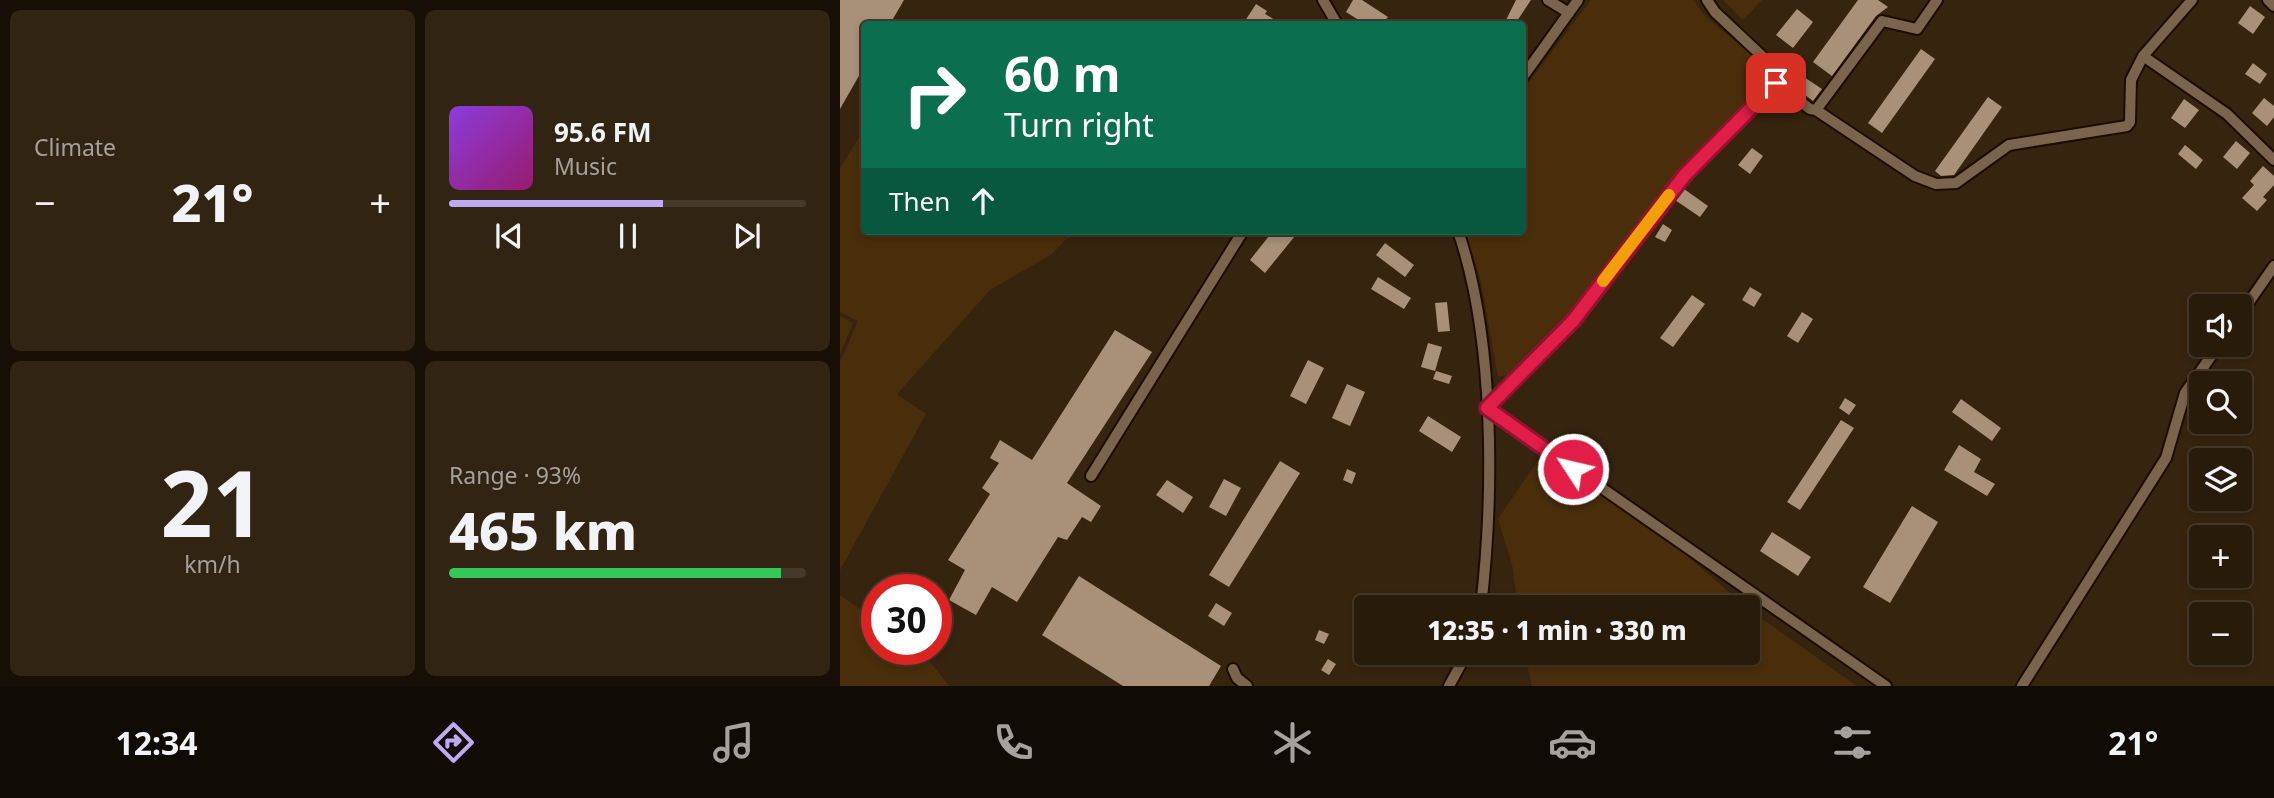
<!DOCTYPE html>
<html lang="en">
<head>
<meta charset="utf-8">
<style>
	body { margin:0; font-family:"Noto Sans",sans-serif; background:#312413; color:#f1f3f6; height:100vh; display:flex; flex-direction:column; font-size:26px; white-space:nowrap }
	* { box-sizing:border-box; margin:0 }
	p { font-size:23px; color:#a5a19c }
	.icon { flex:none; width:38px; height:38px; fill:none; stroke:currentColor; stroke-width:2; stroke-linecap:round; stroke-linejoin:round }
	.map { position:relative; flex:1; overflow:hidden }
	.panel { display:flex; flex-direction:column; gap:10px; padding:10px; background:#170f06; width:840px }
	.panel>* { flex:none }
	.banner { position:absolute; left:21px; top:21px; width:665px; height:214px; border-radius:7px; box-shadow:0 4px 10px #0003,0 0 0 2px #45392b; background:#0b6e4f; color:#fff; overflow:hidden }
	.controls { position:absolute; left:1349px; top:294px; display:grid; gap:14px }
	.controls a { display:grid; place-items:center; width:63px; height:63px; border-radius:7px; background:#291b0a; box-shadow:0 4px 10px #0003,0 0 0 2px #45392b; font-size:35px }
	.speed { position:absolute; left:21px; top:574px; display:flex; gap:14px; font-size:35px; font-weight:700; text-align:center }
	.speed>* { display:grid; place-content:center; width:91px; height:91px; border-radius:50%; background:#291b0a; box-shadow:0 4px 10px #0003,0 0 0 2px #45392b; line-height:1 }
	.speed .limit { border:10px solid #d22; background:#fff; color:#111 }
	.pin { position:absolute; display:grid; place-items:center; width:60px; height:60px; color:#fff; margin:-30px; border-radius:14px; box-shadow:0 4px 10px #0006 }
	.me { position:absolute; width:77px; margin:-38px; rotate:305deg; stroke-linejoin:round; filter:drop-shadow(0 0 5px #0008) }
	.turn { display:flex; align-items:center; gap:24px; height:147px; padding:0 28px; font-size:32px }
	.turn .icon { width:91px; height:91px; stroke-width:2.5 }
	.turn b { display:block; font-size:49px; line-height:60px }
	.then { display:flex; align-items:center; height:66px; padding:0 28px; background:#0003; gap:14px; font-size:26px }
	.big { font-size:52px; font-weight:800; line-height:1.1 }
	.panel .card { flex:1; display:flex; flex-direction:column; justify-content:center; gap:10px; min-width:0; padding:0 24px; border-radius:10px; background:#312413 }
	.panel .dial { align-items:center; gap:0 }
	.dial b { font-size:91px; line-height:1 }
	.song { display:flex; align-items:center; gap:21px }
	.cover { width:84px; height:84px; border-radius:10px; background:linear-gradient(135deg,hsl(270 70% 55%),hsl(320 70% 35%)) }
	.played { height:7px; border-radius:4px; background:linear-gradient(90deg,#bea9f4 60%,#45392b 60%) }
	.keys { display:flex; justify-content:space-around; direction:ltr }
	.heat { display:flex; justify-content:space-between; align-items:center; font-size:38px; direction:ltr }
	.charge { height:10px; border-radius:5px; background:linear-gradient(90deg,#34c759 93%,#45392b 0) }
	.panel .tiles { flex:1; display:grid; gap:10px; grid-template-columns:repeat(2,1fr) }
	.trip { position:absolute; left:514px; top:595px; width:406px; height:70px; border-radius:7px; background:#291b0a; box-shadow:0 4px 10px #0003,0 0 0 2px #45392b; font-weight:800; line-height:70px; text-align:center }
	.menu { display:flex; height:112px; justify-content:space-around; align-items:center; background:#100b04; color:#a5a19c }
	.menu .icon { width:49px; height:49px }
	.menu .selected { color:#bea9f4 }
	.menu b { font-size:32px; color:#f1f3f6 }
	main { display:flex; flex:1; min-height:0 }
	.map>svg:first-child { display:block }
</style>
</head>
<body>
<main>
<section class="panel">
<div class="tiles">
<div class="card"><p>Climate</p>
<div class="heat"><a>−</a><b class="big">21°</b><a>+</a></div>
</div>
<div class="card">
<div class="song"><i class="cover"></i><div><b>95.6 FM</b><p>Music</p></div></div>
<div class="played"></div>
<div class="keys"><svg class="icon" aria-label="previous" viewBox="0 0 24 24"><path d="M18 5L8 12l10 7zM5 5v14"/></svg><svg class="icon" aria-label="pause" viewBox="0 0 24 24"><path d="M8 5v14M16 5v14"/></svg><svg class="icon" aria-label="next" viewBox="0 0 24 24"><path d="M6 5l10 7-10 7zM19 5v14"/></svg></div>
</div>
<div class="card dial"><b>21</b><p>km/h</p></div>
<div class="card"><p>Range · 93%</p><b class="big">465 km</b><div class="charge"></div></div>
</div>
</section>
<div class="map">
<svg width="1434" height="686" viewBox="0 0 1434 686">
	<rect width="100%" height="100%" fill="#37240e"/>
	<!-- green -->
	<path fill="#4a2e0b" d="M 751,0 L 853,0 L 866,17 L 919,61 L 926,85 L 722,336 L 672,374 L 658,377 L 641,281 L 625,231 L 682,231 L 683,90 Z
		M 883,0 L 922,0 L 903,20 Z
		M 24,129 L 24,231 L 249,231 L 226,239 L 212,254 L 150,290 L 57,394 L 86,414 L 0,570 L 0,362 L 18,321 L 0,312 L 0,168 Z
		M 0,316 L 13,323 L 0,354 Z
		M 710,442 L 819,531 L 906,607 L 678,607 L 672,564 L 658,519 Z
		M 0,595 L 37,621 L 37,649 C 81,649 82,650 109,686 L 0,686 Z
		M 908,609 L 1017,686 L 692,686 L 684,653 L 908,653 Z"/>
	<!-- building -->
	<path fill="#a99179" d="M 0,0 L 64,0 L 50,24 L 24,24 L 24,67 L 0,109 Z
		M 513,0 L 522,0 L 548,17 L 542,24 L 525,24 L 506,12 Z
		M 676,0 L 691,0 L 675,24 L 664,24 Z
		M 1018,0 L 1038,0 L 1048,7 L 1036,16 L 992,76 L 973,62 Z
		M 416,4 L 427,11 L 425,14 L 442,24 L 403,24 Z
		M 1410,6 L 1425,17 L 1413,34 L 1398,23 Z
		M 957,9 L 973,22 L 953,48 L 936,35 Z
		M 1081,49 L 1095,59 L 1042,133 L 1028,123 Z
		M 1413,63 L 1427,74 L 1420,84 L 1405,74 Z
		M 961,75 L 982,89 L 973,101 L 953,86 Z
		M 1148,97 L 1162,107 L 1114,175 L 1101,176 L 1095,171 Z
		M 1424,98 L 1434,106 L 1434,117 L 1427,126 L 1412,113 Z
		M 1344,99 L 1359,110 L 1345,128 L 1331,118 Z
		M 1396,141 L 1410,153 L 1397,169 L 1383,157 Z
		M 1345,145 L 1363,160 L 1356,169 L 1338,154 Z
		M 912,148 L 923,156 L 910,174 L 898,165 Z
		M 1423,166 L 1434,176 L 1434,185 L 1423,197 L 1427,200 L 1417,211 L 1402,198 L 1414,185 L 1410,181 Z
		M 844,189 L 868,206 L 860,217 L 835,200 Z
		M 823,224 L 832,230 L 825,242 L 815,237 Z
		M 433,231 L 459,231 L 425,273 L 410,260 Z
		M 545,243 L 574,265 L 565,277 L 536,255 Z
		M 538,277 L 571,298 L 564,309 L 531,289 Z
		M 910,287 L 922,294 L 914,307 L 902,300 Z
		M 852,295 L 865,304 L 833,347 L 820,338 Z
		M 607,302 L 610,331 L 598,332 L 595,303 Z
		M 962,312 L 973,319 L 958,343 L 947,336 Z
		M 275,330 L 312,352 L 227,483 L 261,506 L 251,522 L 242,517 L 227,540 L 218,537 L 177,602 L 152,587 L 136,615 L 109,600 L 125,570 L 108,560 L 150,494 L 142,488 L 159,463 L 150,458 L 160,440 L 192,460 Z
		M 588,343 L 602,347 L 595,371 L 581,367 Z
		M 468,360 L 484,368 L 466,404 L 450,396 Z
		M 596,371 L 612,376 L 609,384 L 593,379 Z
		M 507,384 L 525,392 L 510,426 L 492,418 Z
		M 1005,398 L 1016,405 L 1009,415 L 999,408 Z
		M 1121,399 L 1161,428 L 1152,441 L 1112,412 Z
		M 588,416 L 621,437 L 612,452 L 579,431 Z
		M 1001,420 L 1014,428 L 960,510 L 947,502 Z
		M 1119,445 L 1141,459 L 1134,472 L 1155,484 L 1147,496 L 1104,470 Z
		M 440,461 L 460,473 L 389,587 L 369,575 Z
		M 507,469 L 516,473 L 512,484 L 503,480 Z
		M 384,479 L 401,488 L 386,516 L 369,507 Z
		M 327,480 L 353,497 L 343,513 L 316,495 Z
		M 1072,506 L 1098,522 L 1050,603 L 1023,587 Z
		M 932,532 L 971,557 L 958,576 L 920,551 Z
		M 239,576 L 381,666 L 369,686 L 283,686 L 202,635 Z
		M 376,603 L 392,613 L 384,626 L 368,616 Z
		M 479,630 L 489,634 L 484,644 L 475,640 Z
		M 488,659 L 496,664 L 489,675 L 481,670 Z"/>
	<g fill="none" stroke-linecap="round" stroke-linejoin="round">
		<defs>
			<path id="minor" d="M 483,0 L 497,24
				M 708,0 L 729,13
				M 867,0 L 875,12 L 924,58 L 936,83 L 844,176 L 733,321 L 647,408 L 1046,686
				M 1428,0 L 1434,6
				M 1303,56 L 1387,114 L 1434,160
				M 682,78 L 738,0
				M 936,83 L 970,109 L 976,110 L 1075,176 L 1096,184 L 1116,183 L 1169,145 L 1287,126 L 1290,122 L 1291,80 L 1303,56 L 1352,0
				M 976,110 L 1042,21 L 1077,29 L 1097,0
				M 618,231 C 655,339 654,494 641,607
				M 1400,315 L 1434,266
				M 251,476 L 403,231
				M 393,669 L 397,678 L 407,686
				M 609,686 L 627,653
				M 1182,686 L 1326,458 L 1345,393 L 1379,345"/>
		</defs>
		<!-- minor casing -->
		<use href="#minor" stroke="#1e0c00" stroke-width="14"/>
		<!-- minor -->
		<use href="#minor" stroke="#7b644d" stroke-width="10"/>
	</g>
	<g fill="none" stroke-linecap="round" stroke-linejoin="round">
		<defs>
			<path id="route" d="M 733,469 L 647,408 L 733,321 L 844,176 L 936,83"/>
		</defs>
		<!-- route casing -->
		<use href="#route" stroke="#92132f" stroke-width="18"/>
		<!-- route -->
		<use href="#route" stroke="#e11d48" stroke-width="12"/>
		<!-- slow -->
		<path stroke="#f59e0b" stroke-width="12" d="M 763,281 L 829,195"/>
	</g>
</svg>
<div class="controls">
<a><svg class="icon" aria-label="sound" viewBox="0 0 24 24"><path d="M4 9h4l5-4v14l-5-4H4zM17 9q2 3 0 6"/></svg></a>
<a><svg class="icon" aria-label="search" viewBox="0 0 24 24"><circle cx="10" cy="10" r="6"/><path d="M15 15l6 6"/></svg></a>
<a><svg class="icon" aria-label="layers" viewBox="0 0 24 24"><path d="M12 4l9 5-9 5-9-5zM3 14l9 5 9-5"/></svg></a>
<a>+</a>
<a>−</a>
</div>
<div class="speed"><div class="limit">30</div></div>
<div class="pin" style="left:936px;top:83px;background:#d93025"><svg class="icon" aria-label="arrive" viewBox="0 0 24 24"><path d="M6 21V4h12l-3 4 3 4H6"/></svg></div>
<svg class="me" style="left:733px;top:469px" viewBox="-20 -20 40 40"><circle r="17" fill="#e11d48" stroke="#fff" stroke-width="3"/><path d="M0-11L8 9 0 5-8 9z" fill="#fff"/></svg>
<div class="trip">12:35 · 1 min · 330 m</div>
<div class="banner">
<div class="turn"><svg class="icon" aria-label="right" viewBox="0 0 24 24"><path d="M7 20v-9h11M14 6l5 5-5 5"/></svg><div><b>60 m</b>Turn right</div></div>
<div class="then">Then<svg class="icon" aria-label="ahead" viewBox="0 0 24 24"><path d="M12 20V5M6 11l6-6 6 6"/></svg></div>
</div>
</div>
</main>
<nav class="menu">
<b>12:34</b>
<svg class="icon selected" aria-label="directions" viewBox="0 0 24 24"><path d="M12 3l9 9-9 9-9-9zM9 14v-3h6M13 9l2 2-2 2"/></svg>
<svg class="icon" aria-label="music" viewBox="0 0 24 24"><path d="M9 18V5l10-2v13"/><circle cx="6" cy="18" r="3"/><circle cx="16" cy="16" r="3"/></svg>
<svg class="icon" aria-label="phone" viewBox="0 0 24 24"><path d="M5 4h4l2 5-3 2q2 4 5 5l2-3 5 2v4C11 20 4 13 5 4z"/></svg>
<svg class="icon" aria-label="climate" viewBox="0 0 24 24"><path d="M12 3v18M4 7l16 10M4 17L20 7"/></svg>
<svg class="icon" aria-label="car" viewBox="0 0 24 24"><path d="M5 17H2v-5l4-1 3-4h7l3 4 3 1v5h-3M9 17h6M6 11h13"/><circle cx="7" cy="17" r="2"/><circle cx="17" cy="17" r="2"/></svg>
<svg class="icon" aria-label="filters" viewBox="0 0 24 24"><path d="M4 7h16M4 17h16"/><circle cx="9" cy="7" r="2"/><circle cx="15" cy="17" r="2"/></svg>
<b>21°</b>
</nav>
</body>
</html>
